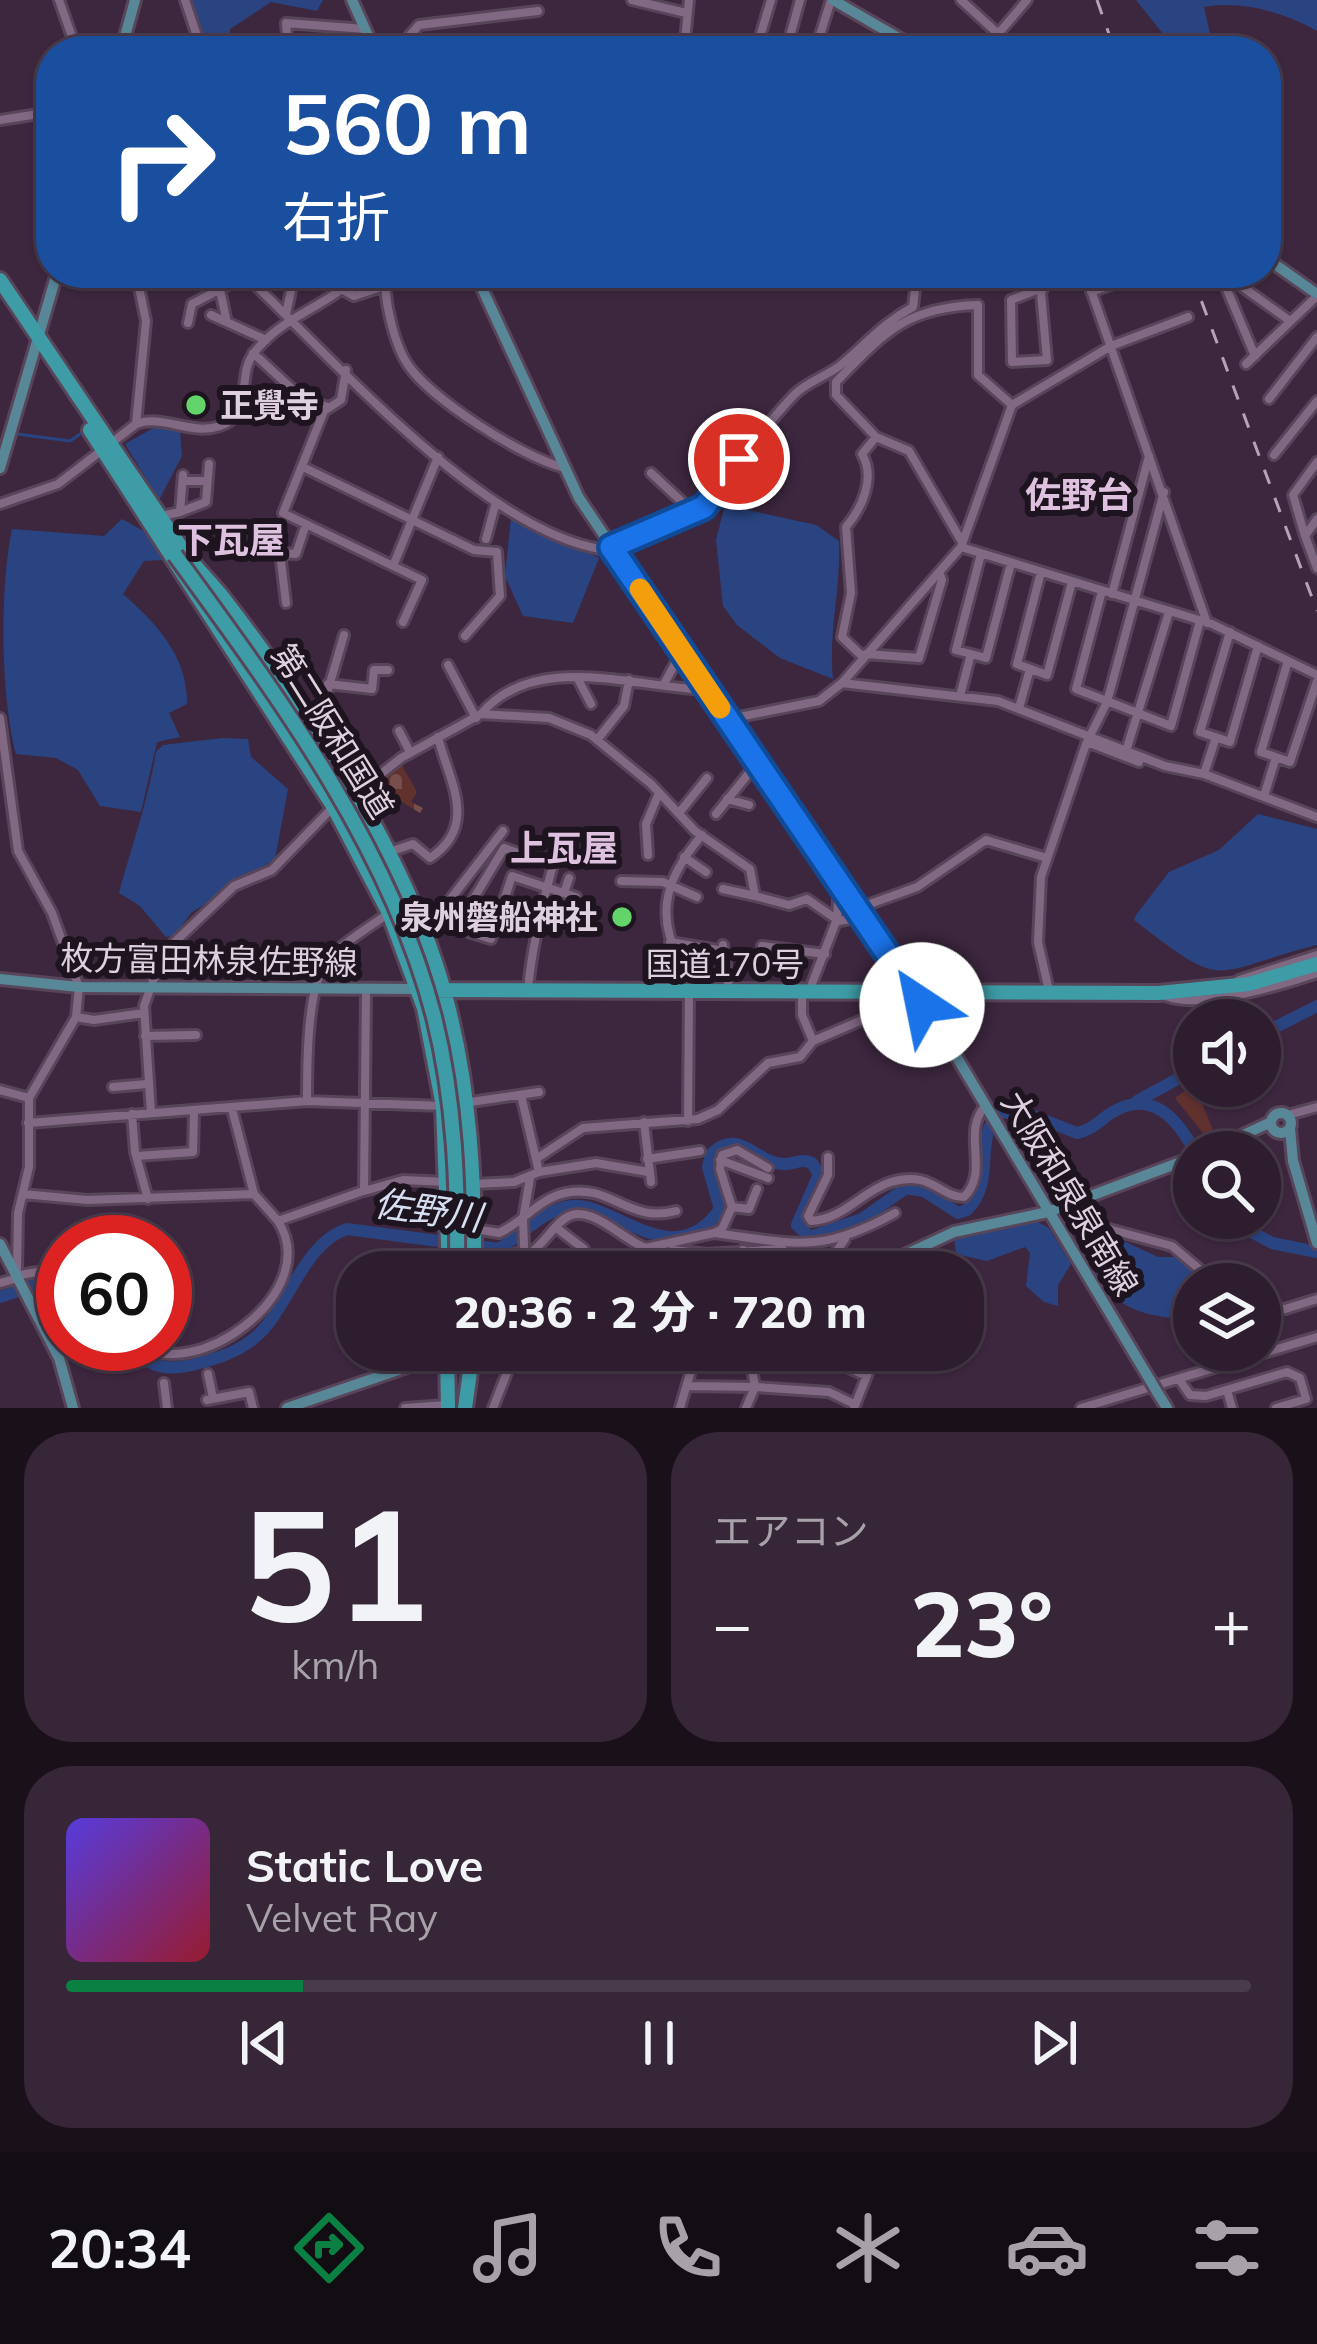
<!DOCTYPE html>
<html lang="ja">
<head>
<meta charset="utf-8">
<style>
	body { margin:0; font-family:Mulish,"Noto Sans JP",sans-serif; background:#362637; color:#f1f3f6; height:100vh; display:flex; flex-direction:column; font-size:45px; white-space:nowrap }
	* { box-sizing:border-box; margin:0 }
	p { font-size:39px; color:#a7a2aa }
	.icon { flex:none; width:66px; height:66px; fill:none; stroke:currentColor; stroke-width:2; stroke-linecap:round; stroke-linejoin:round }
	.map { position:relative; height:1408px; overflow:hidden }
	.drawer { display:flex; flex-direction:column; gap:24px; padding:24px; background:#19101a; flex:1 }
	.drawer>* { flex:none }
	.banner { position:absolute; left:36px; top:36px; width:1245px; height:252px; border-radius:48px; box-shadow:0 3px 9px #0004,0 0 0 3px #493b4b; background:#1a4fa0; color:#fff; overflow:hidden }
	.buttons { position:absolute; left:1173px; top:999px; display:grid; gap:24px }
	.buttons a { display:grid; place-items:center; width:108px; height:108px; border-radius:50%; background:#2e1d2f; box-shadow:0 3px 9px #0004,0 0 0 3px #493b4b; font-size:60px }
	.speed { position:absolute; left:36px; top:1215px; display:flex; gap:24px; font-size:60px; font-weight:700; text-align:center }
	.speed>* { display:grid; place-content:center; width:156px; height:156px; border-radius:50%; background:#2e1d2f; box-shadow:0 3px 9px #0004,0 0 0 3px #493b4b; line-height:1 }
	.speed .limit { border:18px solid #d22; background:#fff; color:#111 }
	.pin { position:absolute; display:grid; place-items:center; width:102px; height:102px; color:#fff; margin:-51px; border:6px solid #fff; border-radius:50%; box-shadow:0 3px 12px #0007 }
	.me { position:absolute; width:132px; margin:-66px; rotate:326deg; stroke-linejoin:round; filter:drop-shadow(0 0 9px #0008) }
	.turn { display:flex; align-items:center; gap:42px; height:252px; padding:0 48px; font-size:54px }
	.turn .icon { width:156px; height:156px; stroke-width:2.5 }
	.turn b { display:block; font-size:84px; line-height:102px }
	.big { font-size:90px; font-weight:800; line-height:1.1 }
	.drawer .card { flex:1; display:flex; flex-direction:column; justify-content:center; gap:18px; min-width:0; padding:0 42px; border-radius:48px; background:#362637 }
	.drawer .dial { align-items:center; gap:0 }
	.dial b { font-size:156px; line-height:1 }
	.song { display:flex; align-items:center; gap:36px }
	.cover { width:144px; height:144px; border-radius:18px; background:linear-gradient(135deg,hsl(250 70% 55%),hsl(350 70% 35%)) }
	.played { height:12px; border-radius:6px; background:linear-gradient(90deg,#0b8043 20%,#493b4b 20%) }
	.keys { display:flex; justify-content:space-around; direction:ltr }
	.heat { display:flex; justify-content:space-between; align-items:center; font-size:66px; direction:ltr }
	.drawer .tiles { flex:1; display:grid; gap:24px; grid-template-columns:1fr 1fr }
	.card:last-child { grid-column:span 2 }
	.trip { position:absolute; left:336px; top:1251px; width:648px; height:120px; border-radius:48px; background:#2e1d2f; box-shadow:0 3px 9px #0004,0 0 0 3px #493b4b; font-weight:800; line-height:120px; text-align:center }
	.dock { display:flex; height:192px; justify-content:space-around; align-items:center; background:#120c13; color:#a7a2aa }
	.dock .icon { width:84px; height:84px }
	.dock .active { color:#0b8043 }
	.dock b { font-size:54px; color:#f1f3f6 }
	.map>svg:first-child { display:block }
</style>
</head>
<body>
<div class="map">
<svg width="1317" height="1408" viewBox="0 0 1317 1408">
	<defs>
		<pattern id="cemetery-stones" width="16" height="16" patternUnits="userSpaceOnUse" patternTransform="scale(3)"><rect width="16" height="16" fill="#61312e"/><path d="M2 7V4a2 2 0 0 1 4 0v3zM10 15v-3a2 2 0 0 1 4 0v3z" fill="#774e4c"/></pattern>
	</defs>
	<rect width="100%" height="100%" fill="#3d273f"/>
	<!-- green -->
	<path fill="#61312e" d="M 1194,1084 L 1217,1140 L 1211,1143 L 1175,1098 Z"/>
	<!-- cemetery -->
	<path fill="url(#cemetery-stones)" d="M 400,762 L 417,792 L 411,802 L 423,808 L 420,813 L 373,784 Z"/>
	<!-- water -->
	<path fill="#2a4481" d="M 191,0 L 323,0 L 317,11 L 271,2 L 230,29 L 229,51 L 210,51 Z
		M 1136,0 L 1317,0 L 1317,31 C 1283,12 1242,0 1204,7 L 1214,51 L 1167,51 L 1164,35 Z
		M 155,427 L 180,431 L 182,456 L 159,500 L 125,444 Z
		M 725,505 L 816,525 L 839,541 C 841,589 828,634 833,679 L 780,658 L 737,625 L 723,606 L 716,540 Z
		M 511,518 L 599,558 L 573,623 L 523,616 L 505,576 Z
		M 122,519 L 147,533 L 164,560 L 144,561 L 123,594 C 157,624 188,657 187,704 L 169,713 L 180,737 L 157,742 L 141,812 L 100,806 L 78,770 L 56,758 L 16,754 C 0,694 0,586 12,529 L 104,536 Z
		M 223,738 L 248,739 L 251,757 L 288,789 L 275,859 L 191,913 L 174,936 L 166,937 L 140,906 L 119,893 C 132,844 148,802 156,752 L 163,745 Z
		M 1258,814 L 1317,829 L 1317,945 C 1209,972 1229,994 1134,920 L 1136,915 L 1169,872 L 1219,850 Z
		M 1032,1219 L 1049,1228 L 1071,1264 L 1058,1285 L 1058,1306 L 1044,1302 L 1026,1286 L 1030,1253 L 1025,1247 L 987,1261 L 956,1254 L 954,1238 Z
		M 1074,1226 L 1110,1237 L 1107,1244 L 1115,1237 L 1158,1257 L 1182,1257 L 1195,1268 L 1189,1284 L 1194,1318 C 1170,1320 1123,1314 1112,1291 L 1117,1280 L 1104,1284 L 1083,1256 L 1105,1244 L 1078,1240 Z"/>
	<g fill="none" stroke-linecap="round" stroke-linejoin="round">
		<!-- stream -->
		<path stroke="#2a4481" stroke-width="3" d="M 17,434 L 70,441 L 83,432"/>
		<!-- river -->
		<path stroke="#2a4481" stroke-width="12" d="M 1260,1035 L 1317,1006
			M 1137,1101 L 1194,1070
			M 1226,1218 L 1272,1243 L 1317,1252
			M 0,1297 L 63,1276
			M 127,1344 C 147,1365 163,1372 192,1365 C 216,1359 240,1352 259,1334 C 289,1305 305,1242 347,1229 L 499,1249 C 521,1235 546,1208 572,1206 C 614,1202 674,1276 720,1209 L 708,1167 L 711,1154 C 740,1126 756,1164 784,1164 C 796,1164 800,1158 812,1163 L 819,1174 L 797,1225 L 810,1237 L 862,1219 L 906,1188 L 924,1191 L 958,1213 L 967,1210 C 997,1181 972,1139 1000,1112 L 1031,1115 L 1077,1133 C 1092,1130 1099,1121 1111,1113 C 1151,1088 1177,1118 1195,1152"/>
		<defs>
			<path id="minor" d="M 59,0 L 77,51
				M 185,0 L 202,51
				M 632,0 L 686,13
				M 961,0 L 1017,51
				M 998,34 L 1027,0
				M 685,48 L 707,43 L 736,51
				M 756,50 L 771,0
				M 288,51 L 286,23 L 365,29
				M 396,51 L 419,25 L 538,11
				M 684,51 L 689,0
				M 786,51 L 800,0
				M 815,51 L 831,0
				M 0,120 L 51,112
				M 136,273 L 146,321 L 136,424
				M 243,273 C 330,356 482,529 600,549 C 716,530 724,467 795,394 C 808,381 828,376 842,364 C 867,343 883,323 913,307 L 917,273
				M 278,273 L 292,286 L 286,314
				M 358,273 L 385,286 C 387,309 394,344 408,365 C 431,399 522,457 562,467
				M 1085,273 L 1207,623
				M 1042,288 L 1011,300 L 1012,362 L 1047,360 L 1041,293 L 1050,273
				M 220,290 L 226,318
				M 343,290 L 354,296 L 423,273
				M 1091,292 L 1144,273
				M 211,315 L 266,340
				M 188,323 L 192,304 L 247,275
				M 253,353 L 303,399 L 328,407
				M 1255,356 L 1225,285 L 1230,278 L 1290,321
				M 1246,364 L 1317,296
				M 346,370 L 341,400 L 324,411 L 283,513 L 422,580 L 403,622
				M 1269,399 L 1317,337
				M 1274,455 L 1317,401
				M 303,467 L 474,550 L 497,552 L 500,596 L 465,636
				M 651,473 L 694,513
				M 183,481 L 207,481
				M 0,504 L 58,484 L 136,424 C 163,414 192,436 220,426 C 255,414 236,375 254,353 C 281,316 329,307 359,273
				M 180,512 L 206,502 L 209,464
				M 161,516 L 180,512 L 183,475
				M 1317,519 L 1305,536 L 1317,568
				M 1305,536 L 1293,495 L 1317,462
				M 486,539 L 496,502
				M 962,542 L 909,451 L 876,437 L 836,395 L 836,382 C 884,333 906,307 978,305 L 978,375 L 1012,405 L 1111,346 L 1188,317
				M 961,547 L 1212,624 L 1317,675
				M 981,554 L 956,650 L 986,658 L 1011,563
				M 393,566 L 438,457
				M 1041,572 L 1017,664 L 1047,675 L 1072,582
				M 1102,591 L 1076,689 L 1171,726 L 1200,621
				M 1112,594 L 1149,456
				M 286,603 L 280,553 L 296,554 L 306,524
				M 1230,632 L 1200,732 L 1230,742 L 1258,646
				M 866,654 L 919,658 L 942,580 L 939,572
				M 863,657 L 842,637 L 851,593 L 846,527 C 862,508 876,478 862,454 L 876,437
				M 1288,661 L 1261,752 L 1290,762 L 1317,681
				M 448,665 L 476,718
				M 578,679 L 591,704
				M 842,683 L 998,701 L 1165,766 L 1204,774 L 1317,817
				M 328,684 L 372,689 L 374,670 L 388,670
				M 664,684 L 682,651
				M 960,696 L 971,654
				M 1019,708 L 1030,669
				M 481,714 C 535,650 636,688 708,690
				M 0,718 L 18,851 L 52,913 L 79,987 L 76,1017 L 29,1098 L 29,1167 L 18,1213 L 17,1269
				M 729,719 L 819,701 L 842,683 L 961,547 L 1012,405
				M 310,722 L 321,714 L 344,635
				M 399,731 L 410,752
				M 597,740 L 624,706 L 629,680
				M 1087,742 L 1139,762
				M 1126,751 L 1169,612
				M 1204,774 L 1216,737
				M 358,792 L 401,758 L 481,714 L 549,718 L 591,735 L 651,784 L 695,831 L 750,869 L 755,896 L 789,905 L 807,899 L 839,921 L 861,917
				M 1264,796 L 1276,757
				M 727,799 L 749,805
				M 679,813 L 707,778
				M 716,814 L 757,763
				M 389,852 L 413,844 L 430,858 C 480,825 448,779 438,737
				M 648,855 L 646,824 L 659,793
				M 684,857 L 706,872
				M 621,881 L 663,882 L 697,897
				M 723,889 L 755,896
				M 564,893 L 569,878
				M 856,909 L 917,887 L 986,840 L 1047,858
				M 425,932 L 503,831
				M 670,942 L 724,951
				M 723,945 L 729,990
				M 762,946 L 825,954
				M 680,960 C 653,912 669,874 702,835
				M 1239,980 L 1317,955
				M 528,989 C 532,946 542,905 553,865 L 504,848 L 456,928 L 491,939 L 512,876 L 576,897
				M 810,989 L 837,919 L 839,884
				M 366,990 L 364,1191 L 403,1180 L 447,1182
				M 1049,991 L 1038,942 L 1041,877 L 1086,744 L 1107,702 L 1164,492
				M 802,992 L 802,1015 L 813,1041
				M 1166,996 C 1200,1010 1282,985 1317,973
				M 76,1017 L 94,1020 L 144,1013
				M 145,1036 L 196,1035
				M 113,1087 L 147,1084
				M 0,1090 L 29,1098
				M 307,1101 C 307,1068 307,995 323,968 C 337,945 367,929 389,913
				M 232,1109 L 254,1194 L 278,1221 L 363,1191
				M 151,1113 L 144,1006 L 163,953 L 234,886 L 272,870 L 335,805
				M 132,1114 L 135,1152 L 148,1199
				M 1288,1115 L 1317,1107
				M 688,1121 L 689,991
				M 644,1122 L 651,1182
				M 28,1123 L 307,1101 L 443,1106 L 539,1092
				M 137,1156 L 193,1152 L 194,1112
				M 828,1157 L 828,1175 L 808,1216 L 811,1221 C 844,1219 862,1191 891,1182 C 932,1170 939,1197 964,1197 C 991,1170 960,1133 986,1105
				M 536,1159 L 583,1128 L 698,1119 L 718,1110 L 768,1063 L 800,1057 L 813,1041 L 904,1002 L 913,993
				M 647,1159 L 700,1151
				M 720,1160 L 768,1178
				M 539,1172 L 596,1163 L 648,1172
				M 474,1184 L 514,1182 L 539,1172 L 521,1095
				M 23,1194 L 87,1200 L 254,1194
				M 1084,1199 L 1094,1225 L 1172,1246 L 1217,1284
				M 732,1207 L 749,1209 L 757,1189
				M 475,1229 L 499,1233 C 524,1222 538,1199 565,1193 C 611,1183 628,1224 676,1211
				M 558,1229 L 584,1249 L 582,1272
				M 715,1233 C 796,1244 821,1254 895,1213
				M 474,1268 L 521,1252 L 528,1255 C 543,1245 551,1229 564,1219 C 589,1200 623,1241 646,1248 L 714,1233 L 722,1229 L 732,1207 L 720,1169 L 722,1155 L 737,1150 L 768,1168
				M 805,1270 L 832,1258 L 845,1239
				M 525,1272 L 523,1219 L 530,1178
				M 656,1272 L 673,1250 L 707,1254 L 782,1249 L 806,1272
				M 742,1272 L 743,1250
				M 19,1275 L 63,1268
				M 0,1283 L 18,1278
				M 1260,1307 L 1285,1309 L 1317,1299
				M 145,1344 C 187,1384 325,1296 278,1221
				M 824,1357 L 867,1376
				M 208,1374 L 213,1398
				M 1179,1379 L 1190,1395 L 1206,1396 L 1287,1372 L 1300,1378 L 1306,1399 L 1276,1408
				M 164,1383 L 167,1408
				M 689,1386 L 755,1387 L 749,1350
				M 1227,1390 L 1232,1408
				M 207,1400 L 249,1392 L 253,1408
				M 405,1408 L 446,1405
				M 493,1408 L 516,1350
				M 680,1408 L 697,1350
				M 746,1408 L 755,1387 L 829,1392 L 852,1403
				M 854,1408 L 877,1350
				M 1081,1408 L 1317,1337"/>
			<path id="major" d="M 352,0 L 375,51
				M 833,0 L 921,51
				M 121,51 L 135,0
				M 1266,258 L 1317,294
				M 475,273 L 579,498 L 956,1056 L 1150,1380
				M 0,468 L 57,273
				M 0,979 L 79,987 L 417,989
				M1271 1123a10 10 0 1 1 20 0a10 10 0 1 1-20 0Z
				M 1290,1129 L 1293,1161 L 1317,1243
				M 1207,1152 L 1271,1122
				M 0,1244 L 59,1358 L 73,1408
				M 868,1272 L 954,1232 L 1048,1212 L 1194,1157
				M 1157,1392 L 1167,1408
				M 287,1408 L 457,1350"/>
			<path id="highway" d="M 0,280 C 61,370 121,461 183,550 C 195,568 211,582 224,599 C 312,713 411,862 447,1002 C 470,1090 475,1181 474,1272
				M 90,430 L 333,806 L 389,913 L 424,1008 L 443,1106 L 449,1272
				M 438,990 L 1159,993 L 1249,984 L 1317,964
				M 447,1350 L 448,1408
				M 465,1408 L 473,1350"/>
		</defs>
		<!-- minor casing -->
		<use href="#minor" stroke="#584559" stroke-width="14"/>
		<!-- major casing -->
		<use href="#major" stroke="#584559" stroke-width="16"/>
		<!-- highway casing -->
		<use href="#highway" stroke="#584559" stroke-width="20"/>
		<!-- minor -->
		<use href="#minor" stroke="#816883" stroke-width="8"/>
		<!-- major -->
		<use href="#major" stroke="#588798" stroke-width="10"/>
		<!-- highway -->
		<use href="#highway" stroke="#3d9ca6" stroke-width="14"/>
		<!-- rail -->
		<path stroke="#b4a3b5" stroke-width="3" stroke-dasharray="15 15" stroke-linecap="butt" d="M 1097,0 L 1115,51
			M 1191,273 L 1317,611"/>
		<defs>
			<path id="major-bridge" d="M 1150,1380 L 1157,1392"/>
			<path id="highway-bridge" d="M 175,555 C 277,695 390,846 434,1017 C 455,1101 458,1186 457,1272"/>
		</defs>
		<!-- major-bridge casing -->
		<use href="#major-bridge" stroke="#584559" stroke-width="16" stroke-linecap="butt"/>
		<!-- highway-bridge casing -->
		<use href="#highway-bridge" stroke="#584559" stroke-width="20" stroke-linecap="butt"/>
		<!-- major-bridge -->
		<use href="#major-bridge" stroke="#588798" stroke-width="10"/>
		<!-- highway-bridge -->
		<use href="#highway-bridge" stroke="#3d9ca6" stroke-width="14"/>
	</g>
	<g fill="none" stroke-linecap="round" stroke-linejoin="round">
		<defs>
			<path id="route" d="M 739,459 L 704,507 L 611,547 L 922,1005"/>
		</defs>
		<!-- route casing -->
		<use href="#route" stroke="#114b97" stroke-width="30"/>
		<!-- route -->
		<use href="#route" stroke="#1a73e8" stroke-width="21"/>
		<!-- slow -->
		<path stroke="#f59e0b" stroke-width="21" d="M 640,589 L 720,708"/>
	</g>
	<!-- markers -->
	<g fill="#62d469" stroke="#1e141f" stroke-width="4.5">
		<circle cx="196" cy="405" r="12"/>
		<circle cx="622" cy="917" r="12"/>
	</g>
	<g text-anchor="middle" stroke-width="12" stroke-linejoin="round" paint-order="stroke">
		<!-- poi labels -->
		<g font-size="33" font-weight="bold" fill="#dfd0df" stroke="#1e141f" text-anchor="start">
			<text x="220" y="417">正覺寺</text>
			<text x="598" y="929" text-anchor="end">泉州磐船神社</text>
		</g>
		<!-- street labels -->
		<g font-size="33" fill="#dfd0df" stroke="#1e141f">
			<text transform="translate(333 731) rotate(58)" y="12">第二阪和国道</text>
			<text transform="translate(209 960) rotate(1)" y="12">枚方富田林泉佐野線</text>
			<text x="725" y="976">国道170号</text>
			<text transform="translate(1070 1193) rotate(59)" y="12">大阪和泉泉南線</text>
		</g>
		<!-- neighbourhood labels -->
		<g font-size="36" font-weight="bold" fill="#dec1df" stroke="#1e141f">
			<text x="1079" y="508">佐野台</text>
			<text x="231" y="553">下瓦屋</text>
			<text x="564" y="861">上瓦屋</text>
		</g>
		<!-- water labels -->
		<g font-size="36" font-style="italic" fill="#d5dff1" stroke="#1e141f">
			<text transform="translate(428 1210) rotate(8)" y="13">佐野川</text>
		</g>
	</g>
</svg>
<div class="buttons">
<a><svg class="icon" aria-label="sound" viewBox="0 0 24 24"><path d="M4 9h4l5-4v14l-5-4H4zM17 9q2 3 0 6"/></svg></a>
<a><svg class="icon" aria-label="search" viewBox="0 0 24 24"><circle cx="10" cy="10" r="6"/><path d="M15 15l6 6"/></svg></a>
<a><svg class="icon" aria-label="layers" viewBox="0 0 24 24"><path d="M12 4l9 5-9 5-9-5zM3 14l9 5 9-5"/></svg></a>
</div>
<div class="speed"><div class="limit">60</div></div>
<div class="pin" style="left:739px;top:459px;background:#d93025"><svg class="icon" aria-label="arrive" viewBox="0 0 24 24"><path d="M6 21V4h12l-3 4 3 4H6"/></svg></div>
<svg class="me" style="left:922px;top:1005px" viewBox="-20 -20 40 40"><circle r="19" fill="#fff"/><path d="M0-13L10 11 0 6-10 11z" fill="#1a73e8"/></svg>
<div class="trip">20:36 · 2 分 · 720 m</div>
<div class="banner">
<div class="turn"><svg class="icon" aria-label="right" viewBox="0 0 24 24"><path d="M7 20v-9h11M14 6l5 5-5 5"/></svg><div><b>560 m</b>右折</div></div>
</div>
</div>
<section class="drawer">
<div class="tiles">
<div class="card dial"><b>51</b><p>km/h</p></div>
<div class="card"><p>エアコン</p>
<div class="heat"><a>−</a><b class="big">23°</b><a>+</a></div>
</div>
<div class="card">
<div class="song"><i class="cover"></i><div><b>Static Love</b><p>Velvet Ray</p></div></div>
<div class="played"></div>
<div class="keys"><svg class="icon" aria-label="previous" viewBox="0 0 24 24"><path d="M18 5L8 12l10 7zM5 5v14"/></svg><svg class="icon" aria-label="pause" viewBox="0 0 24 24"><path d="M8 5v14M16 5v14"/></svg><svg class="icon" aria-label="next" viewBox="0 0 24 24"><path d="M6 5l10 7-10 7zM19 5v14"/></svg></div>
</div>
</div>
</section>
<nav class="dock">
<b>20:34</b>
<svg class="icon active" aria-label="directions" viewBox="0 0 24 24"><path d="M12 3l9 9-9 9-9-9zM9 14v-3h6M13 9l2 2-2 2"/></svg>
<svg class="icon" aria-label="music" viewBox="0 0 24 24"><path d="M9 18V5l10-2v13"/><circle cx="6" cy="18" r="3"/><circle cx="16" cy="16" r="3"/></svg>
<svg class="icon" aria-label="phone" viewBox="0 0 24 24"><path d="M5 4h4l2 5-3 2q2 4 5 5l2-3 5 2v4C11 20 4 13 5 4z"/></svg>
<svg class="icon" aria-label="climate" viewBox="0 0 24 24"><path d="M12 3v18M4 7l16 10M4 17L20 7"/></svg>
<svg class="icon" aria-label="car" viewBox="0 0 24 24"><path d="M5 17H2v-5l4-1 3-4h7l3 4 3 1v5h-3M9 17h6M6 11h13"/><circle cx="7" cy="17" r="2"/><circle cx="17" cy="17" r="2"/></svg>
<svg class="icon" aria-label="filters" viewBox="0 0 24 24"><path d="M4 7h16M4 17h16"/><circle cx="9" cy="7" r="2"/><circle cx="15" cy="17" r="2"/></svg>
</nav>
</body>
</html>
